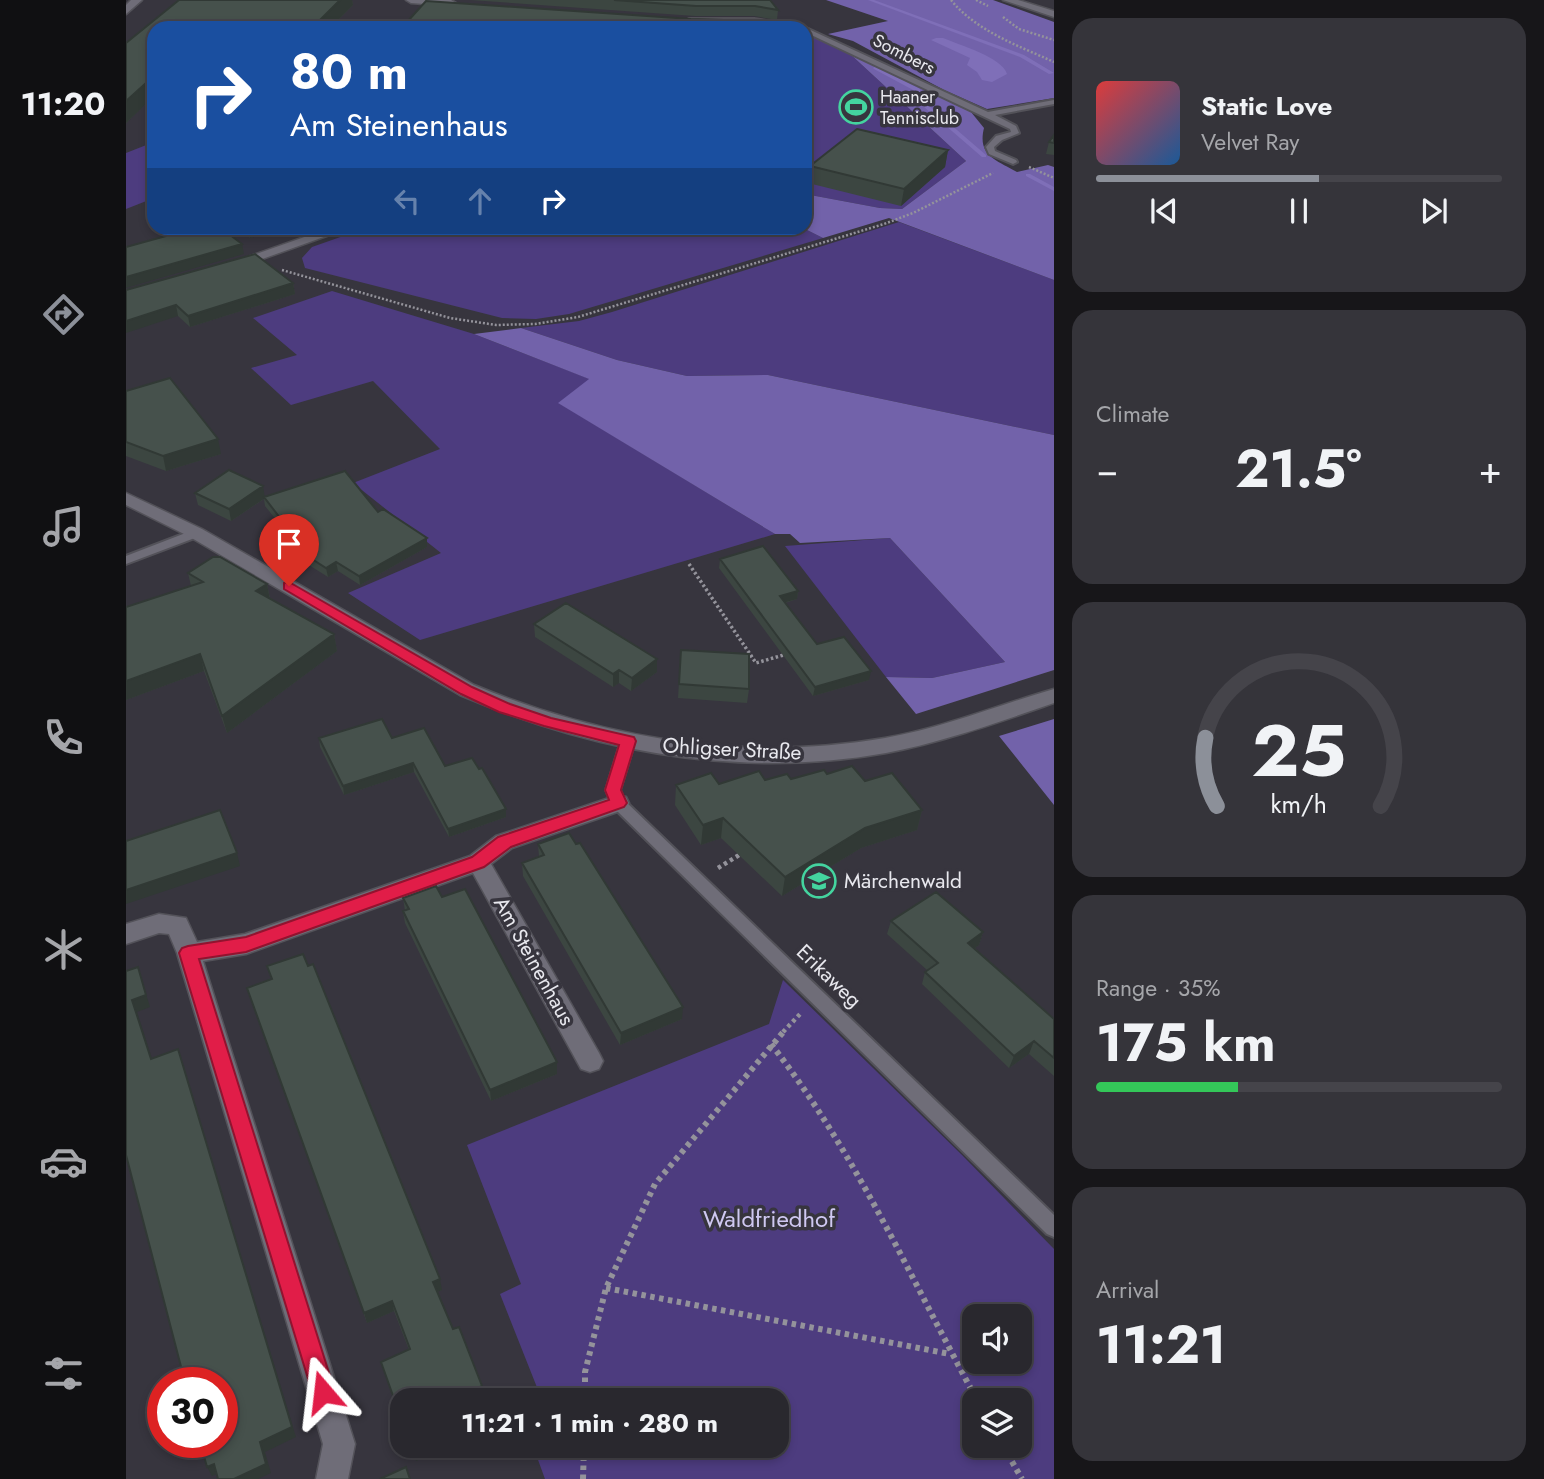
<!DOCTYPE html>
<html lang="en">
<head>
<meta charset="utf-8">
<style>
	body { margin:0; font-family:Jost,sans-serif; background:#35343a; color:#f1f3f6; height:100vh; display:flex; flex-direction:column; font-size:26px; white-space:nowrap }
	* { box-sizing:border-box; margin:0 }
	p { font-size:23px; color:#a5a6aa }
	.icon { flex:none; width:38px; height:38px; fill:none; stroke:currentColor; stroke-width:2; stroke-linecap:round; stroke-linejoin:round }
	.map { position:relative; flex:1; overflow:hidden }
	.drawer { display:flex; flex-direction:column; gap:18px; padding:18px; background:#171619; width:490px }
	.drawer>* { flex:none }
	.hud { position:absolute; left:21px; top:21px; width:665px; height:214px; border-radius:21px; box-shadow:0 4px 10px #0003,0 0 0 2px #45444a; background:#1a4fa0; color:#fff; overflow:hidden }
	.fabs { position:absolute; left:836px; top:1304px; display:grid; gap:14px }
	.fabs a { display:grid; place-items:center; width:70px; height:70px; border-radius:14px; background:#29282e; box-shadow:0 4px 10px #0003,0 0 0 2px #45444a; font-size:35px }
	.speed { position:absolute; left:21px; top:1367px; display:flex; gap:14px; font-size:35px; font-weight:700; text-align:center }
	.speed>* { display:grid; place-content:center; width:91px; height:91px; border-radius:50%; background:#29282e; box-shadow:0 4px 10px #0003,0 0 0 2px #45444a; line-height:1 }
	.speed .limit { border:10px solid #d22; background:#fff; color:#111 }
	.pin { position:absolute; display:grid; place-items:center; width:60px; height:60px; color:#fff; margin:-72px -30px; border-radius:50% 50% 50% 0; rotate:-45deg; box-shadow:0 0 7px #0007 }
	.pin .icon { rotate:45deg }
	.me { position:absolute; width:77px; margin:-38px; rotate:343deg; stroke-linejoin:round; filter:drop-shadow(0 0 5px #0008) }
	.turn { display:flex; align-items:center; gap:24px; height:147px; padding:0 28px; font-size:32px }
	.turn .icon { width:91px; height:91px; stroke-width:2.5 }
	.turn b { display:block; font-size:49px; line-height:60px }
	.lanes { display:flex; align-items:center; height:66px; padding:0 28px; background:#0003; justify-content:center; gap:35px; direction:ltr }
	.lanes .off { opacity:.35 }
	.big { font-size:52px; font-weight:700; line-height:1.1 }
	.drawer .widget { flex:1; display:flex; flex-direction:column; justify-content:center; gap:10px; min-width:0; padding:0 24px; border-radius:21px; background:#35343a }
	.drawer .dial { align-items:center; gap:0 }
	.dial svg { height:182px; overflow:visible; fill:none; stroke:#45444a; stroke-width:7; stroke-linecap:round; text-anchor:middle }
	.dial text { fill:#f1f3f6; stroke:none }
	.song { display:flex; align-items:center; gap:21px }
	.cover { width:84px; height:84px; border-radius:10px; background:linear-gradient(135deg,hsl(0 70% 55%),hsl(210 70% 35%)) }
	.played { height:7px; border-radius:4px; background:linear-gradient(90deg,#8c9099 55%,#45444a 55%) }
	.keys { display:flex; justify-content:space-around; direction:ltr }
	.heat { display:flex; justify-content:space-between; align-items:center; font-size:38px; direction:ltr }
	.charge { height:10px; border-radius:5px; background:linear-gradient(90deg,#34c759 35%,#45444a 0) }
	.trip { position:absolute; left:264px; top:1388px; width:399px; height:70px; border-radius:21px; background:#29282e; box-shadow:0 4px 10px #0003,0 0 0 2px #45444a; font-weight:700; line-height:70px; text-align:center }
	main { display:flex; flex:1; min-height:0 }
	.menu { display:flex; flex-direction:column; width:126px; justify-content:space-around; align-items:center; background:#101012; color:#a5a6aa }
	.menu .icon { width:49px; height:49px }
	.menu .selected { color:#8c9099 }
	.menu b { font-size:32px; color:#f1f3f6 }
	.map>svg:first-child { display:block }
</style>
</head>
<body>
<main>
<nav class="menu">
<b>11:20</b>
<svg class="icon selected" aria-label="directions" viewBox="0 0 24 24"><path d="M12 3l9 9-9 9-9-9zM9 14v-3h6M13 9l2 2-2 2"/></svg>
<svg class="icon" aria-label="music" viewBox="0 0 24 24"><path d="M9 18V5l10-2v13"/><circle cx="6" cy="18" r="3"/><circle cx="16" cy="16" r="3"/></svg>
<svg class="icon" aria-label="phone" viewBox="0 0 24 24"><path d="M5 4h4l2 5-3 2q2 4 5 5l2-3 5 2v4C11 20 4 13 5 4z"/></svg>
<svg class="icon" aria-label="climate" viewBox="0 0 24 24"><path d="M12 3v18M4 7l16 10M4 17L20 7"/></svg>
<svg class="icon" aria-label="car" viewBox="0 0 24 24"><path d="M5 17H2v-5l4-1 3-4h7l3 4 3 1v5h-3M9 17h6M6 11h13"/><circle cx="7" cy="17" r="2"/><circle cx="17" cy="17" r="2"/></svg>
<svg class="icon" aria-label="filters" viewBox="0 0 24 24"><path d="M4 7h16M4 17h16"/><circle cx="9" cy="7" r="2"/><circle cx="15" cy="17" r="2"/></svg>
</nav>
<div class="map">
<svg width="928" height="1479" viewBox="0 0 928 1479">
	<rect width="100%" height="100%" fill="#37353e"/>
	<!-- green -->
	<path fill="#4d3c7f" fill-rule="evenodd" d="M 691,35 L 723,53 L 840,161 L 776,209 L 754,208 L 679,194 L 679,36 Z
		M 28,142 L 28,198 L 0,209 L 0,153 Z
		M 773,222 L 928,280 L 928,435 L 642,375 L 561,376 L 491,360 L 395,328 L 453,321 L 486,312 Z
		M 240,228 L 677,228 L 697,238 L 443,314 L 410,319 L 376,318 L 179,268 L 176,258 L 186,247 Z
		M 206,291 L 348,334 L 464,379 L 433,403 L 649,534 L 294,640 L 222,593 L 315,553 L 227,483 L 314,449 L 247,381 L 165,405 L 125,368 L 171,355 L 127,318 Z
		M 764,538 L 879,662 L 806,678 L 760,677 L 659,546 Z
		M 657,980 L 836,1155 L 928,1249 L 928,1479 L 419,1479 L 407,1446 L 651,1446 L 651,1400 L 416,1400 L 374,1294 L 395,1284 L 341,1145 L 643,1024 ZM 894,1316 L 894,1362 L 849,1362 L 849,1316 ZM 894,1400 L 894,1446 L 849,1446 L 849,1400 Z"/>
	<!-- forest -->
	<path fill="#7262aa" d="M 700,0 L 867,0 L 928,22 L 928,98 L 861,109 L 818,90 L 727,41 L 702,34 L 762,21 Z
		M 723,53 L 845,112 L 858,128 C 851,156 871,160 891,172 L 922,165 L 928,167 L 928,280 L 763,218 L 697,238 L 677,228 L 679,194 L 754,208 L 776,209 L 840,161 Z
		M 395,328 L 491,360 L 561,376 L 642,375 L 928,435 L 928,670 L 790,714 L 760,677 L 806,678 L 879,662 L 764,538 L 674,543 L 664,534 L 649,534 L 432,403 L 463,379 L 348,334 Z
		M 928,719 L 928,805 L 873,736 Z"/>
	<!-- water -->
	<path fill="#7f6fb8" d="M 810,38 L 817,38 C 833,45 876,57 881,74 L 866,82 L 856,80 L 851,72 L 841,65 L 844,58 L 805,40 Z"/>
	<g fill="none" stroke-linecap="round" stroke-linejoin="round">
		<!-- stream -->
		<path fill="#7f6fb8" fill-rule="evenodd" d="M 742,0 L 748,0 L 898,55 L 928,73 L 923,74 L 894,57 Z
			M 750,66 L 794,89 L 795,99 L 860,155 L 860,157 L 856,157 L 790,100 L 789,91 L 748,69 L 747,68 Z
			M 900,174 L 904,174 L 928,187 L 928,191 L 900,176 Z"/>
		<defs>
			<path id="lane" d="M 563,19 L 628,19 L 678,27 L 862,112 L 928,100 L 928,104 L 869,115 L 890,126 L 893,133 L 876,140 L 868,147 L 869,151 L 890,160 L 891,162 L 887,164 L 863,154 L 860,147 L 870,136 L 885,132 L 884,129 L 679,32 L 679,28 L 628,23 L 565,22 Z
				M 70,529 L 74,530 L 74,536 L 0,564 L 0,556 Z
				M 502,736 L 509,741 L 494,790 L 498,800 L 928,1215 L 928,1237 L 921,1234 L 487,807 L 480,790 L 495,741 Z"/>
			<path id="street" d="M 5,0 L 16,0 L 0,14 L 0,5 Z
				M 280,0 L 325,0 L 330,3 L 325,6 L 285,3 Z
				M 877,0 L 892,0 L 928,11 L 928,17 Z
				M 204,228 L 223,228 L 111,268 L 106,269 L 99,265 Z
				M 492,795 L 500,797 L 503,803 L 500,809 L 386,848 L 365,864 L 473,1053 L 477,1061 L 473,1069 L 464,1072 L 455,1069 L 347,873 L 120,954 L 77,961 L 229,1444 L 222,1479 L 190,1479 L 197,1444 L 51,953 L 43,934 L 33,933 L 0,944 L 0,924 L 33,914 L 60,918 L 71,942 L 119,934 L 344,856 L 370,836 Z"/>
			<path id="secondary" d="M 0,493 L 76,529 L 348,685 C 479,739 619,762 759,738 C 817,728 872,705 928,689 L 928,703 C 873,722 817,742 760,753 C 614,779 469,752 334,695 L 64,537 L 0,505 Z"/>
		</defs>
		<!-- lane casing -->
		<use href="#lane" stroke="#535259" stroke-width="4"/>
		<!-- street casing -->
		<use href="#street" stroke="#535259" stroke-width="3"/>
		<!-- secondary casing -->
		<use href="#secondary" stroke="#535259" stroke-width="3"/>
		<!-- path-far3 -->
		<path stroke="#94939b" stroke-width="2.5" stroke-dasharray="2 2" stroke-linecap="butt" d="M 825,0 C 850,31 893,46 928,62
			M 850,0 L 862,6
			M 877,17 L 893,29 L 928,40
			M 903,167 L 928,178
			M 156,270 L 324,318 L 370,325 L 409,324 L 452,317 L 758,224 L 787,213 L 867,173"/>
		<!-- path-far2 -->
		<path stroke="#94939b" stroke-width="3.5" stroke-dasharray="2.5 2.5" stroke-linecap="butt" d="M 563,564 L 630,663 L 661,654"/>
		<!-- path-far1 -->
		<path stroke="#94939b" stroke-width="4.5" stroke-dasharray="3.5 3.5" stroke-linecap="butt" d="M 592,868 L 618,852
			M 657,1032 L 676,1012"/>
		<!-- path -->
		<path stroke="#94939b" stroke-width="6" stroke-dasharray="4.5 4.5" stroke-linecap="butt" d="M 645,1044 C 730,1153 785,1279 851,1400
			M 480,1288 L 824,1354
			M 459,1400 L 459,1372 L 480,1288 L 529,1184 L 659,1030
			M 877,1446 L 896,1479
			M 457,1479 L 458,1446"/>
		<!-- lane -->
		<use href="#lane" fill="#6f6d78" fill-rule="evenodd"/>
		<!-- street -->
		<use href="#street" fill="#6f6d78" fill-rule="evenodd"/>
		<!-- secondary -->
		<use href="#secondary" fill="#6f6d78" fill-rule="evenodd"/>
	</g>
	<!-- wall -->
	<path fill="#3c4641" d="M 53,0 L 226,0 L 227,5 L 204,28 L 28,28 L 28,100 L 24,100 L 0,123 L 0,43 Z
		M 344,0 L 644,0 L 652,10 L 651,20 L 628,16 L 569,16 Z
		M 281,22 L 664,28 L 282,28 Z
		M 928,135 L 928,155 L 920,154 L 923,142 Z
		M 822,150 L 819,167 L 775,206 L 682,183 L 684,166 Z
		M 111,228 L 159,228 L 124,238 Z
		M 167,283 L 169,294 L 64,327 L 52,316 L 0,290 Z
		M 0,391 L 95,454 L 40,471 L 0,456 Z
		M 69,493 L 139,497 L 252,512 L 301,538 L 301,547 L 234,585 L 212,571 L 202,577 L 159,550 L 158,541 L 164,537 L 139,506 L 138,499 L 105,521 L 72,505 Z
		M 594,559 L 672,591 L 671,599 L 659,603 L 691,644 L 743,680 L 687,696 L 593,568 Z
		M 62,573 L 141,584 L 144,598 L 208,634 L 211,651 L 101,733 L 78,671 L 0,700 L 0,607 L 65,586 Z
		M 408,624 L 531,659 L 531,672 L 505,691 L 493,683 L 487,687 L 409,637 Z
		M 555,650 L 623,689 L 621,703 L 552,698 Z
		M 193,738 L 266,738 L 319,766 L 353,769 L 380,809 L 380,817 L 323,837 L 288,772 L 218,795 L 194,747 Z
		M 701,774 L 739,781 L 796,810 L 791,830 L 735,848 L 656,896 L 595,838 L 575,845 L 549,805 L 550,785 L 593,784 L 665,779 Z
		M 412,844 L 556,1019 L 494,1045 L 397,876 L 396,863 L 413,857 Z
		M 316,897 L 431,1062 L 431,1074 L 365,1101 L 279,923 L 277,911 L 279,911 L 277,898 Z
		M 765,921 L 857,932 L 853,945 L 849,948 L 928,1019 L 928,1076 L 903,1054 L 883,1068 L 796,984 L 799,972 L 801,970 L 761,934 Z
		M 141,966 L 316,1290 L 311,1292 L 327,1329 L 358,1396 L 276,1400 L 276,1424 L 255,1362 L 283,1350 L 268,1311 L 241,1323 L 121,988 L 145,979 Z"/>
	<!-- shaded-wall -->
	<path fill="#313935" d="M 214,0 L 226,0 L 227,5 L 204,28 L 186,28 Z
		M 20,83 L 24,100 L 0,123 L 0,101 Z
		M 822,150 L 819,167 L 775,206 L 778,189 Z
		M 122,228 L 159,228 L 124,238 Z
		M 116,244 L 118,254 L 0,288 L 0,277 Z
		M 167,283 L 169,294 L 64,327 L 62,316 Z
		M 50,305 L 52,316 L 0,333 L 0,321 Z
		M 92,439 L 95,454 L 40,471 L 37,456 Z
		M 137,486 L 139,498 L 105,521 L 103,509 Z
		M 301,538 L 301,547 L 234,585 L 233,576 Z
		M 210,562 L 212,571 L 202,577 L 200,568 Z
		M 141,584 L 144,600 L 130,591 Z
		M 672,591 L 671,599 L 653,604 L 654,596 Z
		M 208,634 L 211,651 L 101,733 L 96,716 Z
		M 74,654 L 78,671 L 0,700 L 0,681 Z
		M 531,659 L 531,672 L 505,691 L 506,678 Z
		M 493,670 L 493,683 L 487,687 L 487,674 Z
		M 745,671 L 743,680 L 687,696 L 689,687 Z
		M 287,763 L 288,772 L 218,795 L 217,786 Z
		M 380,809 L 380,817 L 323,837 L 322,829 Z
		M 796,810 L 791,830 L 735,848 L 656,896 L 659,877 L 739,828 Z
		M 597,818 L 595,838 L 575,845 L 577,825 Z
		M 111,853 L 114,866 L 0,904 L 0,890 Z
		M 857,932 L 853,945 L 838,956 L 842,943 Z
		M 12,967 L 24,1007 L 11,1012 L 30,1071 L 6,1000 Z
		M 557,1007 L 556,1019 L 494,1045 L 495,1033 Z
		M 908,1041 L 903,1054 L 883,1068 L 888,1056 Z
		M 52,1049 L 170,1437 L 139,1452 L 145,1473 L 132,1479 L 108,1479 L 134,1442 Z
		M 431,1062 L 431,1074 L 365,1101 L 364,1090 Z
		M 314,1279 L 316,1290 L 309,1293 L 307,1282 Z
		M 266,1301 L 268,1311 L 241,1323 L 238,1313 Z
		M 356,1386 L 358,1396 L 349,1400 L 327,1400 Z
		M 301,1446 L 322,1446 L 290,1461 L 288,1452 Z
		M 88,1464 L 93,1473 L 86,1476 L 81,1467 Z"/>
	<!-- building -->
	<path fill="#46514c" stroke="#313935" stroke-width="2" d="M 53,0 L 214,0 L 186,28 L 28,28 L 28,83 L 20,83 L 0,101 L 0,43 Z
		M 488,0 L 644,0 L 652,10 L 629,6 L 570,6 Z
		M 300,1 L 565,19 L 659,22 L 664,28 L 328,28 L 331,25 L 281,22 Z
		M 731,129 L 822,150 L 778,189 L 684,166 Z
		M 928,135 L 928,143 L 923,142 Z
		M 69,228 L 95,228 L 116,244 L 0,277 L 0,247 Z
		M 129,254 L 167,283 L 62,316 L 50,305 L 0,321 L 0,290 Z
		M 44,378 L 92,439 L 37,456 L 0,442 L 0,391 Z
		M 103,470 L 137,486 L 103,509 L 69,493 Z
		M 219,471 L 252,512 L 257,509 L 301,538 L 233,576 L 210,562 L 200,568 L 158,541 L 167,535 L 138,497 Z
		M 637,546 L 672,591 L 654,596 L 691,644 L 718,637 L 745,671 L 689,687 L 594,559 Z
		M 87,557 L 94,557 L 141,584 L 130,591 L 208,634 L 96,716 L 74,654 L 0,681 L 0,607 L 77,582 L 62,573 Z
		M 440,603 L 531,659 L 506,678 L 493,670 L 487,674 L 408,624 Z
		M 555,650 L 623,654 L 623,689 L 553,684 Z
		M 256,719 L 266,738 L 298,728 L 319,766 L 346,758 L 353,769 L 356,768 L 380,809 L 322,829 L 287,763 L 217,786 L 193,738 Z
		M 726,766 L 739,781 L 766,773 L 796,810 L 739,828 L 659,877 L 597,818 L 577,825 L 550,785 L 585,773 L 593,784 L 633,771 L 639,780 L 661,774 L 665,779 L 698,770 L 701,774 Z
		M 94,810 L 111,853 L 0,890 L 0,841 Z
		M 443,833 L 450,844 L 454,843 L 557,1007 L 495,1033 L 396,863 L 418,855 L 412,844 Z
		M 310,886 L 316,897 L 339,889 L 431,1062 L 364,1090 L 277,911 L 283,909 L 277,898 Z
		M 810,892 L 857,932 L 842,943 L 928,1019 L 928,1058 L 908,1041 L 888,1056 L 799,972 L 812,963 L 765,921 Z
		M 177,954 L 182,966 L 187,964 L 314,1279 L 307,1282 L 327,1329 L 333,1327 L 356,1386 L 328,1400 L 276,1400 L 276,1421 L 255,1362 L 284,1349 L 266,1301 L 238,1313 L 121,988 L 146,979 L 141,966 Z
		M 12,967 L 20,995 L 6,1000 L 25,1059 L 52,1049 L 166,1427 L 134,1442 L 140,1464 L 108,1479 L 92,1479 L 88,1464 L 81,1467 L 74,1442 L 96,1442 L 96,1382 L 59,1382 L 0,1155 L 0,971 Z
		M 286,1446 L 301,1446 L 288,1452 Z
		M 280,1467 L 284,1479 L 254,1479 Z"/>
	<!-- route -->
	<path fill="#e11d48" stroke="#92132f" stroke-width="2" d="M 163,582 L 346,687 L 384,704 L 425,718 L 508,737 L 510,741 L 495,790 L 501,803 L 498,807 L 385,847 L 358,867 L 120,952 L 73,959 L 209,1392 L 206,1400 L 197,1404 L 189,1400 L 186,1392 L 53,953 L 56,948 L 62,946 L 120,937 L 346,857 L 372,837 L 483,800 L 479,790 L 493,745 L 418,726 L 373,712 L 335,694 L 158,589 L 158,583 Z"/>
	<!-- icons -->
	<defs>
		<symbol id="stadium-ring" viewBox="-11 -11 22 22"><circle r="9.5" fill="#37353e" stroke="#44d49f" stroke-width="1.5"/><path d="M0-5a6.5 5 0 1 0 0 10a6.5 5 0 1 0 0-10ZM-3.5-1.8h7v3.6h-7Z" fill="#44d49f"/></symbol>
		<symbol id="school-ring" viewBox="-11 -11 22 22"><circle r="9.5" fill="#37353e" stroke="#44d49f" stroke-width="1.5"/><path d="M0-5L7-2L0 1L-7-2ZM-4 1L0 2.5L4 1V4Q0 6-4 4Z" fill="#44d49f"/></symbol>
	</defs>
	<g fill-rule="evenodd">
		<use href="#stadium-ring" x="711" y="88" width="38" height="38"/>
		<use href="#school-ring" x="674" y="862" width="38" height="38"/>
	</g>
	<g text-anchor="middle" stroke-width="7" stroke-linejoin="round" paint-order="stroke">
		<!-- far-street labels -->
		<g font-size="18" fill="#e8e8ee" stroke="#37353e">
			<text transform="translate(778 54) rotate(27)" y="6">Sombers</text>
		</g>
		<!-- far-poi labels -->
		<g font-size="18" fill="#e8e8ee" stroke="#37353e" text-anchor="start">
			<text x="754" y="103">Haaner<tspan x="754" dy="21">Tennisclub</tspan></text>
		</g>
		<!-- street labels -->
		<g font-size="21" fill="#e8e8ee" stroke="#37353e">
			<text transform="translate(606 749) rotate(3)" y="7">Ohligser Straße</text>
			<text transform="translate(408 961) rotate(61)" y="7">Am Steinenhaus</text>
			<text transform="translate(703 976) rotate(44)" y="7">Erikaweg</text>
		</g>
		<!-- poi labels -->
		<g font-size="21" fill="#e8e8ee" stroke="#37353e" text-anchor="start">
			<text x="718" y="888">Märchenwald</text>
		</g>
		<!-- near-park labels -->
		<g font-size="24" fill="#cfc8f1" stroke="#37353e">
			<text x="643" y="1227">Waldfriedhof</text>
		</g>
	</g>
</svg>
<div class="fabs">
<a><svg class="icon" aria-label="sound" viewBox="0 0 24 24"><path d="M4 9h4l5-4v14l-5-4H4zM17 9q2 3 0 6"/></svg></a>
<a><svg class="icon" aria-label="layers" viewBox="0 0 24 24"><path d="M12 4l9 5-9 5-9-5zM3 14l9 5 9-5"/></svg></a>
</div>
<div class="speed"><div class="limit">30</div></div>
<div class="pin" style="left:163px;top:586px;background:#d93025"><svg class="icon" aria-label="arrive" viewBox="0 0 24 24"><path d="M6 21V4h12l-3 4 3 4H6"/></svg></div>
<svg class="me" style="left:197px;top:1392px" viewBox="-20 -20 40 40"><path d="M0-17L14 15 0 8-14 15z" fill="#e11d48" stroke="#fff" stroke-width="4"/></svg>
<div class="trip">11:21 · 1 min · 280 m</div>
<div class="hud">
<div class="turn"><svg class="icon" aria-label="right" viewBox="0 0 24 24"><path d="M7 20v-9h11M14 6l5 5-5 5"/></svg><div><b>80 m</b>Am Steinenhaus</div></div>
<div class="lanes"><svg class="icon off" aria-label="left" viewBox="0 0 24 24"><path d="M17 20v-9H6M10 6l-5 5 5 5"/></svg><svg class="icon off" aria-label="ahead" viewBox="0 0 24 24"><path d="M12 20V5M6 11l6-6 6 6"/></svg><svg class="icon" aria-label="right" viewBox="0 0 24 24"><path d="M7 20v-9h11M14 6l5 5-5 5"/></svg></div>
</div>
</div>
<section class="drawer">
<div class="widget">
<div class="song"><i class="cover"></i><div><b>Static Love</b><p>Velvet Ray</p></div></div>
<div class="played"></div>
<div class="keys"><svg class="icon" aria-label="previous" viewBox="0 0 24 24"><path d="M18 5L8 12l10 7zM5 5v14"/></svg><svg class="icon" aria-label="pause" viewBox="0 0 24 24"><path d="M8 5v14M16 5v14"/></svg><svg class="icon" aria-label="next" viewBox="0 0 24 24"><path d="M6 5l10 7-10 7zM19 5v14"/></svg></div>
</div>
<div class="widget"><p>Climate</p>
<div class="heat"><a>−</a><b class="big">21.5°</b><a>+</a></div>
</div>
<div class="widget dial"><svg viewBox="0 0 100 80">
<path d="M14 69A42 42 0 1 1 86 69"/>
<path d="M14 69A42 42 0 0 1 9 39" stroke="#8c9099"/>
<text x="50" y="56" font-size="32" font-weight="700">25</text>
<text x="50" y="72" font-size="11">km/h</text>
</svg></div>
<div class="widget"><p>Range · 35%</p><b class="big">175 km</b><div class="charge"></div></div>
<div class="widget"><p>Arrival</p><b class="big">11:21</b></div>
</section>
</main>
</body>
</html>
